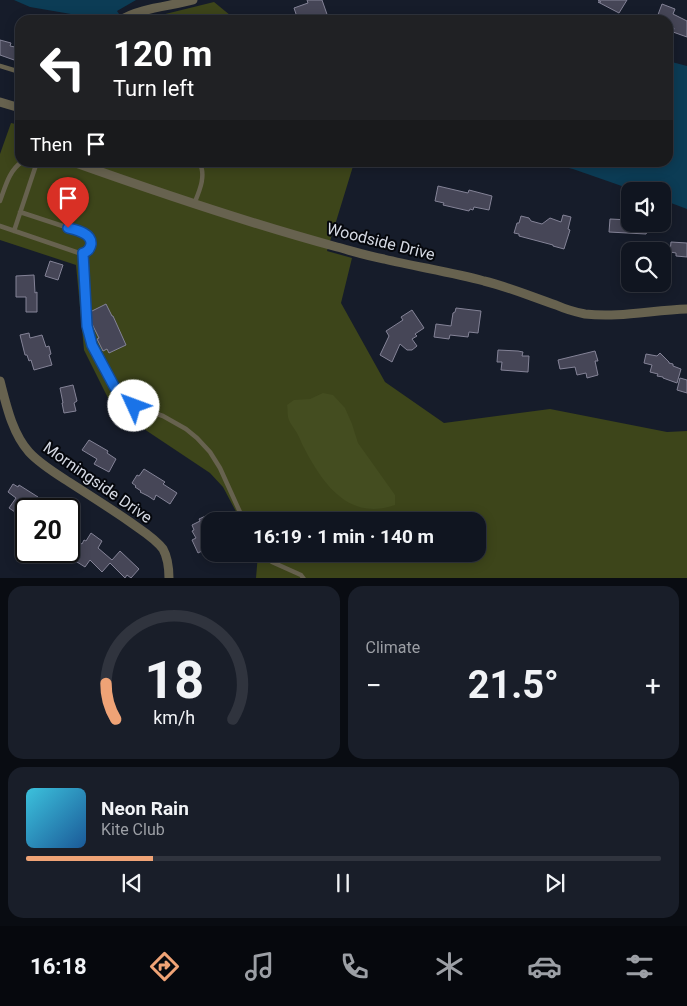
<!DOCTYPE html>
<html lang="en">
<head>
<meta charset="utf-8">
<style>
	body { margin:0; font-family:Roboto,sans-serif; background:#191e29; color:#f1f3f6; height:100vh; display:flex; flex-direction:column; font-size:19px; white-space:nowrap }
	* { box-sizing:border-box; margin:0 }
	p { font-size:16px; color:#9c9fa5 }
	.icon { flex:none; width:28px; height:28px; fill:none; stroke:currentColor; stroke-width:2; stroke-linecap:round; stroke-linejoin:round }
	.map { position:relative; height:578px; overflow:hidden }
	.drawer { display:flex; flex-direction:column; gap:8px; padding:8px; background:#090c12; flex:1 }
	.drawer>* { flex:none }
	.banner { position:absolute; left:15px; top:15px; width:658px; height:152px; border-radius:15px; box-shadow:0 2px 12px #0003,0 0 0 1px #30343e; background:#202124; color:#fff; overflow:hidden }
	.tools { position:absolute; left:621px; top:182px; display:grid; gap:10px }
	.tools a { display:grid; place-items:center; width:50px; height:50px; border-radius:10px; background:#101520; box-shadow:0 2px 12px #0003,0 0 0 1px #30343e; font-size:25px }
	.speed { position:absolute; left:15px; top:498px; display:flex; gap:10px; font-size:25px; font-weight:700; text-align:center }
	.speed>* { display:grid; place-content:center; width:65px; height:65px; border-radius:50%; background:#101520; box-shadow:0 2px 12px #0003,0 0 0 1px #30343e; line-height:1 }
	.speed .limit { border:2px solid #111; border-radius:8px; background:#fff; color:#111 }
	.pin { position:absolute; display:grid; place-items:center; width:42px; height:42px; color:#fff; margin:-51px -21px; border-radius:50% 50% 50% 0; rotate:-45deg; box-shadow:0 0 5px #0007 }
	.pin .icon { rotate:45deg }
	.me { position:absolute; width:55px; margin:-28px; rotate:313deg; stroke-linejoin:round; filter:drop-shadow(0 0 4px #0008) }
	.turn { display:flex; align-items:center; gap:18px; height:105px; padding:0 15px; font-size:22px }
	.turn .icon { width:65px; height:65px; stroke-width:2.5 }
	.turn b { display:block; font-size:35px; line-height:42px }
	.then { display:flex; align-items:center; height:48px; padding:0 15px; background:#0003; gap:10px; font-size:19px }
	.big { font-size:38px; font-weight:700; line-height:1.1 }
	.drawer .widget { flex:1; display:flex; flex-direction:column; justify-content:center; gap:8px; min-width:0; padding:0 18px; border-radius:15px; background:#191e29 }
	.drawer .dial { align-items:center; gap:0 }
	.dial svg { height:130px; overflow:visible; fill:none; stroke:#30343e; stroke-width:7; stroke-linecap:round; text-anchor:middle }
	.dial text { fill:#f1f3f6; stroke:none }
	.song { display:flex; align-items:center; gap:15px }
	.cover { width:60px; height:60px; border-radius:8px; background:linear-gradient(135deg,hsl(190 70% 55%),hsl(210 70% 35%)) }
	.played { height:5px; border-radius:2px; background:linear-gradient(90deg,#efa376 20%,#30343e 20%) }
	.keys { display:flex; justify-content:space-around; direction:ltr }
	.heat { display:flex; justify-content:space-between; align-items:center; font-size:28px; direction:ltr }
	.drawer .tiles { flex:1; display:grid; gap:8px; grid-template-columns:1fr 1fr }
	.widget:last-child { grid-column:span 2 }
	.trip { position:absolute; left:201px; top:512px; width:285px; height:50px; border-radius:15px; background:#101520; box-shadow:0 2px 12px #0003,0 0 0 1px #30343e; font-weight:700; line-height:50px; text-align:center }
	.tabs { display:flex; height:80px; justify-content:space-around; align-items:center; background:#06080d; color:#9c9fa5 }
	.tabs .icon { width:35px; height:35px }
	.tabs .selected { color:#efa376 }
	.tabs b { font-size:22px; color:#f1f3f6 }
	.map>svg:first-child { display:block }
</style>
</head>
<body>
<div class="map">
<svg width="687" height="579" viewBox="0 0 687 579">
	<rect width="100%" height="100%" fill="#161c2a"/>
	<!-- green -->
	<path fill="#3d451a" d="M 214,2 L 236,20 L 141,20 Z
		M 11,123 L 20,125 L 20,162 L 354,163 L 327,251 L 352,258 L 341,303 L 385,382 L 444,423 L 550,409 L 667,432 L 687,431 L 687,578 L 256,578 L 258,554 L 478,554 L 478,521 L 241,521 L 223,487 L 210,473 L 132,421 L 108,398 L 84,350 L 76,265 L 0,240 L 0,154 Z"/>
	<!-- forest -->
	<path fill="#444d20" d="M 323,393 L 333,395 L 345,408 L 352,424 L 358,443 L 395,495 L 395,505 C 347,522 321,481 302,444 C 300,439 298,434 295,430 C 293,427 290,423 289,420 C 287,416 288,409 287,405 L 294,400 L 310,399 Z"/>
	<!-- water -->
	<path fill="#0c3c55" d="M 14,0 L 136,0 L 117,11 L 123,20 L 106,20 L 30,7 Z
		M 668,61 L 687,66 L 687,209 L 663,200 L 662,191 L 636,191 L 573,169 L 546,163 L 668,162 Z"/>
	<!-- building -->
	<path fill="#464657" stroke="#848397" d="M 307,0 L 322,0 L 329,20 L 298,20 L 294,8 L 308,3 Z
		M 598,0 L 627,0 L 619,13 L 598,2 L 601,2 Z
		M 662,4 L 675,9 L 673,14 L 687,21 L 687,37 L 673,32 L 674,28 L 668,26 L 669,20 L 656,20 Z
		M 0,40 L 11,43 L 10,46 L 20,48 L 17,61 L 0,55 Z
		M 438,186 L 468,193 L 469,190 L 492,196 L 489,210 L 474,207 L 473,210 L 470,209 L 469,211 L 443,205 L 444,203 L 435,201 Z
		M 68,188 L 82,193 L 76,213 L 60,208 L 66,191 L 67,192 Z
		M 563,215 L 571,217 L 568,229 L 570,230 L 564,249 L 553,246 L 553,245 L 519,236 L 519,234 L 514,233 L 517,223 L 519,223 L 521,216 L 529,218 L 531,221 L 542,224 L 550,218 L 561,222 Z
		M 610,219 L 630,220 L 630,224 L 647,224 L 647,232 L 646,234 L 609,232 Z
		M 671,242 L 687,243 L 687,257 L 676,256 L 676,253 L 670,252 Z
		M 50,261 L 63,265 L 58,280 L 45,276 Z
		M 34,275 L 35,293 L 37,292 L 37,312 L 26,312 L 26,297 L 16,297 L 16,276 Z
		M 106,304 L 112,316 L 113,316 L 126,345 L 109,353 L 107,349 L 103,351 L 97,339 L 99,338 L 91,322 L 90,312 Z
		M 456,308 L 481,311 L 478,333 L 469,332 L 468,337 L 450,335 L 449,339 L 434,337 L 436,324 L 451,326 L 453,313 L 455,312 Z
		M 412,310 L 424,328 L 415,334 L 417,336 L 412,339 L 417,346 L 412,350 L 407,350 L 400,344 L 392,362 L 380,355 L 389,336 L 386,331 L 403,320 L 401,317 Z
		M 29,333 L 30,338 L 42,335 L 46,347 L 49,346 L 51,354 L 49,355 L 52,365 L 34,370 L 31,360 L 29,361 L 27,355 L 25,355 L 20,335 Z
		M 498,350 L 518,351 L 523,352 L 522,356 L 529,356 L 528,372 L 501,370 L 502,362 L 497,362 Z
		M 595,351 L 598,361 L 595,361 L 598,375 L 587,378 L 586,373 L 577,375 L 575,367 L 560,369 L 558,360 Z
		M 660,353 L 669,362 L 669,363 L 673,364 L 673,366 L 681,369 L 677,383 L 663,378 L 663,377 L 657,376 L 658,374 L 650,372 L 652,365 L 644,363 L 646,354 L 657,356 Z
		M 680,378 L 687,380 L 687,393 L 677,390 Z
		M 73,385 L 77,401 L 74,403 L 76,411 L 64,413 L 62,403 L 63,403 L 60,388 Z
		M 89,440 L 108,451 L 107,453 L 116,459 L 109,472 L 94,464 L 97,459 L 82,450 Z
		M 144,469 L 165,482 L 163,484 L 177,493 L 170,504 L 156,495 L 154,500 L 148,496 L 140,492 L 141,491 L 135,487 L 136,486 L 132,483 L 137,475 L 139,476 Z
		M 13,484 L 18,487 L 19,485 L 38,497 L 36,499 L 50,509 L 26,509 L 26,514 L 20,510 L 18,514 L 9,508 L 16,498 L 8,492 Z
		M 210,514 L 210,527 L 206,529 L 210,537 L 210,547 L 198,553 L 192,540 L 196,538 L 192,531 L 194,530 L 192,525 L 200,521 L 199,519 Z
		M 91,533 L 102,541 L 98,548 L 112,560 L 120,551 L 139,569 L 131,578 L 127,575 L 125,578 L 110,563 L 102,572 L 90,560 L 85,567 L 69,557 L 69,536 L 82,544 L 84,540 L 86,541 Z"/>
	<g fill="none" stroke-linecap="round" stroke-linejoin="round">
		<!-- service -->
		<path stroke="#67624f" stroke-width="4.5" d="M 0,66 L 20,72
			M 0,201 C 5,188 9,170 22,162
			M 194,204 C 199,192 207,175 199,162
			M 0,226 L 79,253 L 86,252 C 91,249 92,244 90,239 L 84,233 L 20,212
			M 14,231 L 37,162
			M 83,253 C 84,282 83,318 92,345 L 114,386 L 119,394 L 134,406 L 163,416 L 186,429 L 197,438 L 210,452 L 220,468 L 244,521
			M 266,554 L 272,562 L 301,575 L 304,579"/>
		<!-- minor -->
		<path stroke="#67624f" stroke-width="9" d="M 121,20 C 139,8 172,6 193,0
			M 0,102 L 20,108
			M 73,162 C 160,193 248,223 337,247 C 352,251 368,256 384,259 C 417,267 451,272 484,281 C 509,287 532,297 556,305 C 565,309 575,312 585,314 C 619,318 653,310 687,309
			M 0,381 C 6,404 12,433 29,452 C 40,464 55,473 69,482 C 89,495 110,508 130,522 C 141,530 155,538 163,549 C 168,558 169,568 169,579"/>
	</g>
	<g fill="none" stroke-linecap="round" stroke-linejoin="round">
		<defs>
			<path id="route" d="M 68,228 C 76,230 92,233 91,244 C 90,250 87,252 83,253 L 87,326 L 92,345 L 114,386 L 119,394 L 134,406"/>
		</defs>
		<!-- route casing -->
		<use href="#route" stroke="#114b97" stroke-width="12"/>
		<!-- route -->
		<use href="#route" stroke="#1a73e8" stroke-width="9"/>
	</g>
	<g text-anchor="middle" stroke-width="4" stroke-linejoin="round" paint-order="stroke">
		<!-- street labels -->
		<g font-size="16" fill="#d5d9e3" stroke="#05070c">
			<text transform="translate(381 241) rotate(14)" y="6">Woodside Drive</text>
			<text transform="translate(98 482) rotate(35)" y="6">Morningside Drive</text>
		</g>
	</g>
</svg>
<div class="tools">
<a><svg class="icon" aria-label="sound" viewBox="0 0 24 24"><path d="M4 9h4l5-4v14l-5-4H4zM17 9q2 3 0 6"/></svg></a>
<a><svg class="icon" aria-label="search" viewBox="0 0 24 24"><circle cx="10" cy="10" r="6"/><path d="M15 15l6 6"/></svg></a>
</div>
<div class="speed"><div class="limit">20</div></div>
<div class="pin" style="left:68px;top:228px;background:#d93025"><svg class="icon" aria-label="arrive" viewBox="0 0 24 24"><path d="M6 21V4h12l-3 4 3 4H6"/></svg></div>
<svg class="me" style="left:134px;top:406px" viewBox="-20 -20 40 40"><circle r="19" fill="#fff"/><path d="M0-13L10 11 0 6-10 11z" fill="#1a73e8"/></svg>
<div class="trip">16:19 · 1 min · 140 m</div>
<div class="banner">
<div class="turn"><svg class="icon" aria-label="left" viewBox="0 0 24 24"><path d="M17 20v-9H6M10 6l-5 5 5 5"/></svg><div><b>120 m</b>Turn left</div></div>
<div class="then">Then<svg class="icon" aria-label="arrive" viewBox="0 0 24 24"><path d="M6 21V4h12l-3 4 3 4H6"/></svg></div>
</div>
</div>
<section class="drawer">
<div class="tiles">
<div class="widget dial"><svg viewBox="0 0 100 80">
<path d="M14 69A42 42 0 1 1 86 69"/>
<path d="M14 69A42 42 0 0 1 8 47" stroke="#efa376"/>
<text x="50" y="56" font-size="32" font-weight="700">18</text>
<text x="50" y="72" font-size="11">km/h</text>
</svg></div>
<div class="widget"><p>Climate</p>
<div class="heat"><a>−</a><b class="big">21.5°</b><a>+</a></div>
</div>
<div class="widget">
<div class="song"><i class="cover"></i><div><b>Neon Rain</b><p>Kite Club</p></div></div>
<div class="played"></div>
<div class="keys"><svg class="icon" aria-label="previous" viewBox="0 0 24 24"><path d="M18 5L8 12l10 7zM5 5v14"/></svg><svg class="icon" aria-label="pause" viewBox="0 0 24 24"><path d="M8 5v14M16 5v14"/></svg><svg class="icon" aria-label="next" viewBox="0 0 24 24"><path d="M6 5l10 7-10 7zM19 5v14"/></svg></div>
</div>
</div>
</section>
<nav class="tabs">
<b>16:18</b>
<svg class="icon selected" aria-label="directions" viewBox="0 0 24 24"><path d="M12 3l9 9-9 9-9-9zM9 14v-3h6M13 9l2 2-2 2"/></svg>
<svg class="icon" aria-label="music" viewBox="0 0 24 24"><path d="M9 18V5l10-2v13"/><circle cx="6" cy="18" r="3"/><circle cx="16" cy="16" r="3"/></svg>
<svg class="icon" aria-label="phone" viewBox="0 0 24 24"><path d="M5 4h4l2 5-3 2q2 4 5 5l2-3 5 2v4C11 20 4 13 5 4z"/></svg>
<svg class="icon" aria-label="climate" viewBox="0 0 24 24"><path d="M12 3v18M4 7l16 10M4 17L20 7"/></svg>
<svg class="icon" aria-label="car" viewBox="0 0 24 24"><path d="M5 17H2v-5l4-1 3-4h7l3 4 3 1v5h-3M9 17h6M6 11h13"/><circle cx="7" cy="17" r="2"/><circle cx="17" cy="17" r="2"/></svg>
<svg class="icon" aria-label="filters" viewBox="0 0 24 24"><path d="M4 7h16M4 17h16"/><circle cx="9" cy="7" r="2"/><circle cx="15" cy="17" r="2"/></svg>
</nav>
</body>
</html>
